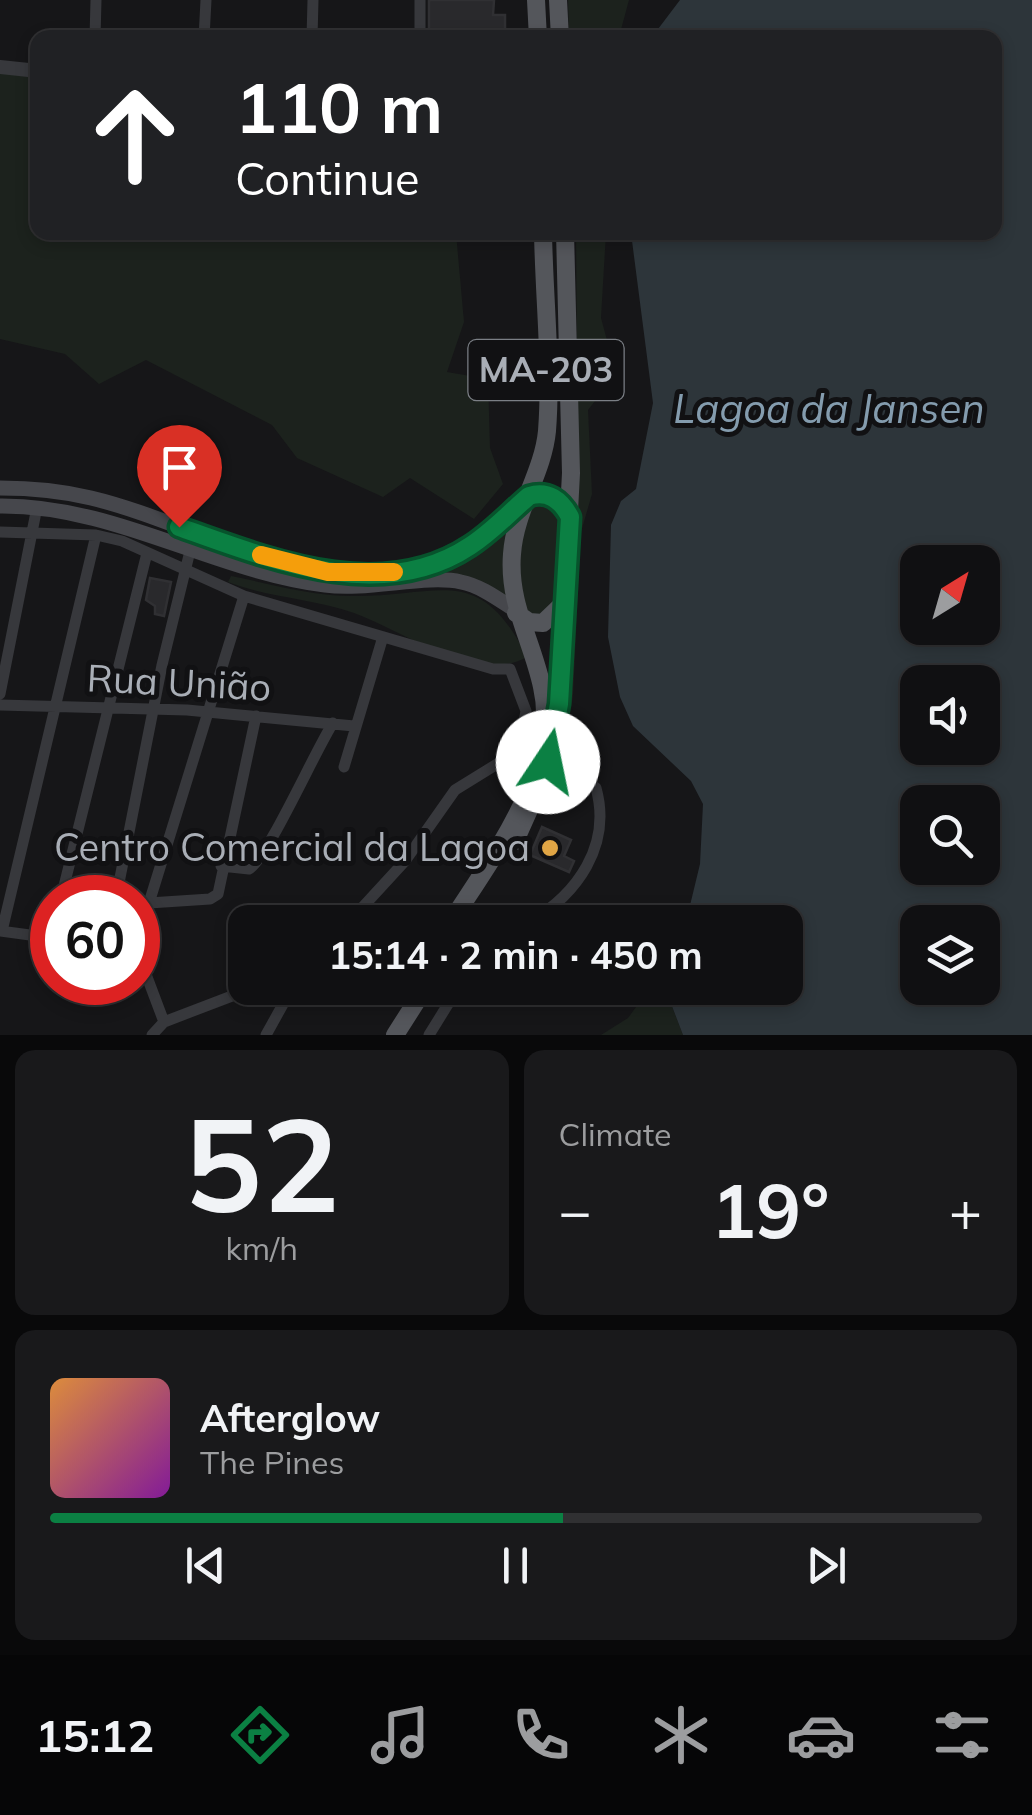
<!DOCTYPE html>
<html lang="en">
<head>
<meta charset="utf-8">
<style>
	body { margin:0; font-family:Mulish,sans-serif; background:#19191b; color:#f1f3f6; height:100vh; display:flex; flex-direction:column; font-size:38px; white-space:nowrap }
	* { box-sizing:border-box; margin:0 }
	p { font-size:32px; color:#9c9d9f }
	.icon { flex:none; width:55px; height:55px; fill:none; stroke:currentColor; stroke-width:2; stroke-linecap:round; stroke-linejoin:round }
	.map { position:relative; height:1035px; overflow:hidden }
	.sheet { display:flex; flex-direction:column; gap:15px; padding:15px; background:#09090a; flex:1 }
	.sheet>* { flex:none }
	.banner { position:absolute; left:30px; top:30px; width:972px; height:210px; border-radius:20px; box-shadow:0 5px 15px #0003,0 0 0 2px #303032; background:#202124; color:#fff; overflow:hidden }
	.needle { width:65px; rotate:37deg }
	.fabs { position:absolute; left:900px; top:545px; display:grid; gap:20px }
	.fabs a { display:grid; place-items:center; width:100px; height:100px; border-radius:20px; background:#101012; box-shadow:0 5px 15px #0003,0 0 0 2px #303032; font-size:50px }
	.speed { position:absolute; left:30px; top:875px; display:flex; gap:20px; font-size:50px; font-weight:700; text-align:center }
	.speed>* { display:grid; place-content:center; width:130px; height:130px; border-radius:50%; background:#101012; box-shadow:0 5px 15px #0003,0 0 0 2px #303032; line-height:1 }
	.speed .limit { border:15px solid #d22; background:#fff; color:#111 }
	.pin { position:absolute; display:grid; place-items:center; width:85px; height:85px; color:#fff; margin:-102px -42px; border-radius:50% 50% 50% 0; rotate:-45deg; box-shadow:0 0 10px #0007 }
	.pin .icon { rotate:45deg }
	.me { position:absolute; width:110px; margin:-55px; rotate:11deg; stroke-linejoin:round; filter:drop-shadow(0 0 8px #0008) }
	.turn { display:flex; align-items:center; gap:35px; height:210px; padding:0 40px; font-size:45px }
	.turn .icon { width:130px; height:130px; stroke-width:2.5 }
	.turn b { display:block; font-size:70px; line-height:85px }
	.big { font-size:75px; font-weight:700; line-height:1.1 }
	.sheet .widget { flex:1; display:flex; flex-direction:column; justify-content:center; gap:15px; min-width:0; padding:0 35px; border-radius:20px; background:#19191b }
	.sheet .dial { align-items:center; gap:0 }
	.dial b { font-size:130px; line-height:1 }
	.song { display:flex; align-items:center; gap:30px }
	.cover { width:120px; height:120px; border-radius:15px; background:linear-gradient(135deg,hsl(30 70% 55%),hsl(290 70% 35%)) }
	.played { height:10px; border-radius:5px; background:linear-gradient(90deg,#0b8043 55%,#303032 55%) }
	.keys { display:flex; justify-content:space-around; direction:ltr }
	.heat { display:flex; justify-content:space-between; align-items:center; font-size:55px; direction:ltr }
	.sheet .tiles { flex:1; display:grid; gap:15px; grid-template-columns:1fr 1fr }
	.widget:last-child { grid-column:span 2 }
	.trip { position:absolute; left:228px; top:905px; width:575px; height:100px; border-radius:20px; background:#101012; box-shadow:0 5px 15px #0003,0 0 0 2px #303032; font-weight:700; line-height:100px; text-align:center }
	.dock { display:flex; height:160px; justify-content:space-around; align-items:center; background:#060607; color:#9c9d9f }
	.dock .icon { width:70px; height:70px }
	.dock .on { color:#0b8043 }
	.dock b { font-size:45px; color:#f1f3f6 }
	.map>svg:first-child { display:block }
</style>
</head>
<body>
<div class="map">
<svg width="1032" height="1035" viewBox="0 0 1032 1035">
	<rect width="100%" height="100%" fill="#161618"/>
	<!-- green -->
	<path fill="#1c221d" d="M 568,0 L 629,0 L 619,37 L 569,37 Z
		M 0,73 L 37,77 L 38,232 L 456,233 L 464,322 L 447,372 L 488,379 L 490,448 L 503,484 L 474,519 L 410,478 L 383,497 L 297,458 L 272,425 L 146,360 L 99,384 L 65,354 L 0,339 Z
		M 576,233 L 606,233 L 601,318 L 614,366 L 613,378 L 588,410 L 592,494 L 581,532 L 573,695 L 564,755 L 568,764 L 558,757 L 556,750 L 578,483 Z
		M 538,504 L 549,504 L 562,522 L 555,605 L 548,614 L 530,614 C 509,587 522,543 527,511 Z
		M 511,523 L 508,599 L 433,575 L 437,567 Z
		M 231,576 C 271,584 312,596 352,596 C 440,597 479,561 527,657 C 479,685 399,629 354,613 C 312,598 270,598 228,582 Z
		M 650,988 L 671,988 L 670,1001 L 683,1035 L 601,1035 L 628,1018 Z"/>
	<!-- water -->
	<path fill="#2d353a" fill-rule="evenodd" d="M 680,0 L 1032,0 L 1032,1035 L 683,1035 L 670,1001 L 671,988 L 785,988 L 785,922 L 686,922 L 700,864 L 703,804 L 691,781 L 633,726 L 620,697 L 608,637 L 611,525 L 621,501 L 636,489 L 653,403 L 631,233 L 995,232 L 995,38 L 652,37 ZM 918,562 L 982,562 L 982,628 L 918,628 ZM 918,682 L 982,682 L 982,748 L 918,748 ZM 918,802 L 982,802 L 982,868 L 918,868 ZM 918,922 L 982,922 L 982,988 L 918,988 Z"/>
	<!-- building -->
	<path fill="#29292c" stroke="#303033" stroke-width="2.5" d="M 429,0 L 494,0 L 493,15 L 505,15 L 505,38 L 429,38 Z
		M 150,578 L 171,582 L 164,616 L 155,614 L 155,606 L 146,600 Z
		M 542,827 L 571,840 L 564,856 L 574,861 L 569,872 L 530,855 Z"/>
	<g fill="none" stroke-linecap="round" stroke-linejoin="round">
		<!-- minor -->
		<path stroke="#37383c" stroke-width="11" d="M 420,0 L 420,38
			M 95,38 L 96,0
			M 204,38 L 206,0
			M 312,38 L 313,0
			M 0,532 L 96,535 L 122,541 L 244,596 L 493,669 L 510,669 L 526,711 L 518,751 L 455,790 L 405,861 L 349,922
			M 0,694 L 37,507
			M 0,705 L 187,710 L 354,726
			M 344,767 L 382,640
			M 221,866 L 249,869 C 266,861 316,749 333,723
			M 61,898 L 147,553
			M 116,898 L 162,665 L 191,547
			M 149,903 L 244,596
			M 138,921 L 149,903 L 210,899 L 218,894 L 256,716
			M 530,922 C 577,894 612,846 596,788 L 576,773 L 548,762
			M 0,931 L 52,938
			M 2,931 L 96,535
			M 138,953 L 164,1022
			M 152,1035 L 164,1022 L 253,988
			M 266,1035 L 292,988
			M 429,1035 L 458,988"/>
		<!-- tertiary -->
		<path stroke="#37383c" stroke-width="14" d="M 0,67 L 38,71"/>
		<!-- secondary -->
		<path stroke="#46474c" stroke-width="15" d="M 0,488 C 30,488 62,491 91,498 C 205,525 335,615 453,556 C 479,543 499,523 520,505
			M 0,506 C 115,505 213,571 325,585 C 367,591 427,574 461,582 C 481,586 498,599 515,610"/>
		<!-- primary -->
		<path stroke="#54565b" stroke-width="18" d="M 536,0 L 538,38
			M 558,0 L 560,38
			M 522,502 L 532,494 L 547,495 L 570,517
			M 516,613 L 529,622 L 543,623 L 566,601
			M 553,744 L 559,704 L 571,473 L 565,232
			M 515,841 L 541,783
			M 451,922 C 492,857 561,769 542,687 C 532,640 508,604 512,554 C 515,510 543,473 547,431 C 552,366 544,297 543,232
			M 395,1035 L 425,988"/>
	</g>
	<g fill="none" stroke-linecap="round" stroke-linejoin="round">
		<defs>
			<path id="route" d="M 179,527 C 269,559 381,605 470,546 C 492,532 510,512 529,496 C 548,490 561,500 570,517 L 559,704 L 548,762"/>
		</defs>
		<!-- route casing -->
		<use href="#route" stroke="#07532c" stroke-width="25"/>
		<!-- route -->
		<use href="#route" stroke="#0b8043" stroke-width="18"/>
		<!-- slow -->
		<path stroke="#f59e0b" stroke-width="18" d="M 261,555 L 328,572 L 394,572"/>
	</g>
	<!-- markers -->
	<circle fill="#e0a545" stroke="#111113" stroke-width="4" cx="550" cy="848" r="10"/>
	<g text-anchor="middle" stroke-width="10" stroke-linejoin="round" paint-order="stroke">
		<!-- shield labels -->
		<rect fill="#111113" stroke="#7b7f85" stroke-width="2.5" x="468.5" y="340" width="155" height="60" rx="8"/>
		<g font-size="35" font-weight="bold" fill="#a9aeb6">
			<text x="546" y="382">MA-203</text>
		</g>
		<!-- street labels -->
		<g font-size="38" fill="#a9aeb6" stroke="#111113">
			<text transform="translate(179 683) rotate(3)" y="13">Rua União</text>
		</g>
		<!-- poi labels -->
		<g font-size="38" fill="#a9aeb6" stroke="#111113" text-anchor="end">
			<text x="530" y="861">Centro Comercial da Lagoa</text>
		</g>
		<!-- water labels -->
		<g font-size="40" font-style="italic" fill="#849cae" stroke="#111113">
			<text x="829" y="423">Lagoa da Jansen</text>
		</g>
	</g>
</svg>
<div class="fabs">
<a><svg class="needle" viewBox="-14 -14 28 28"><path d="M0-13l5 13h-10z" fill="#e53935"/><path d="M0 13l5-13h-10z" fill="#9c9d9f"/></svg></a>
<a><svg class="icon" aria-label="sound" viewBox="0 0 24 24"><path d="M4 9h4l5-4v14l-5-4H4zM17 9q2 3 0 6"/></svg></a>
<a><svg class="icon" aria-label="search" viewBox="0 0 24 24"><circle cx="10" cy="10" r="6"/><path d="M15 15l6 6"/></svg></a>
<a><svg class="icon" aria-label="layers" viewBox="0 0 24 24"><path d="M12 4l9 5-9 5-9-5zM3 14l9 5 9-5"/></svg></a>
</div>
<div class="speed"><div class="limit">60</div></div>
<div class="pin" style="left:179px;top:527px;background:#d93025"><svg class="icon" aria-label="arrive" viewBox="0 0 24 24"><path d="M6 21V4h12l-3 4 3 4H6"/></svg></div>
<svg class="me" style="left:548px;top:762px" viewBox="-20 -20 40 40"><circle r="19" fill="#fff"/><path d="M0-13L10 11 0 6-10 11z" fill="#0b8043"/></svg>
<div class="trip">15:14 · 2 min · 450 m</div>
<div class="banner">
<div class="turn"><svg class="icon" aria-label="ahead" viewBox="0 0 24 24"><path d="M12 20V5M6 11l6-6 6 6"/></svg><div><b>110 m</b>Continue</div></div>
</div>
</div>
<section class="sheet">
<div class="tiles">
<div class="widget dial"><b>52</b><p>km/h</p></div>
<div class="widget"><p>Climate</p>
<div class="heat"><a>−</a><b class="big">19°</b><a>+</a></div>
</div>
<div class="widget">
<div class="song"><i class="cover"></i><div><b>Afterglow</b><p>The Pines</p></div></div>
<div class="played"></div>
<div class="keys"><svg class="icon" aria-label="previous" viewBox="0 0 24 24"><path d="M18 5L8 12l10 7zM5 5v14"/></svg><svg class="icon" aria-label="pause" viewBox="0 0 24 24"><path d="M8 5v14M16 5v14"/></svg><svg class="icon" aria-label="next" viewBox="0 0 24 24"><path d="M6 5l10 7-10 7zM19 5v14"/></svg></div>
</div>
</div>
</section>
<nav class="dock">
<b>15:12</b>
<svg class="icon on" aria-label="directions" viewBox="0 0 24 24"><path d="M12 3l9 9-9 9-9-9zM9 14v-3h6M13 9l2 2-2 2"/></svg>
<svg class="icon" aria-label="music" viewBox="0 0 24 24"><path d="M9 18V5l10-2v13"/><circle cx="6" cy="18" r="3"/><circle cx="16" cy="16" r="3"/></svg>
<svg class="icon" aria-label="phone" viewBox="0 0 24 24"><path d="M5 4h4l2 5-3 2q2 4 5 5l2-3 5 2v4C11 20 4 13 5 4z"/></svg>
<svg class="icon" aria-label="climate" viewBox="0 0 24 24"><path d="M12 3v18M4 7l16 10M4 17L20 7"/></svg>
<svg class="icon" aria-label="car" viewBox="0 0 24 24"><path d="M5 17H2v-5l4-1 3-4h7l3 4 3 1v5h-3M9 17h6M6 11h13"/><circle cx="7" cy="17" r="2"/><circle cx="17" cy="17" r="2"/></svg>
<svg class="icon" aria-label="filters" viewBox="0 0 24 24"><path d="M4 7h16M4 17h16"/><circle cx="9" cy="7" r="2"/><circle cx="15" cy="17" r="2"/></svg>
</nav>
</body>
</html>
